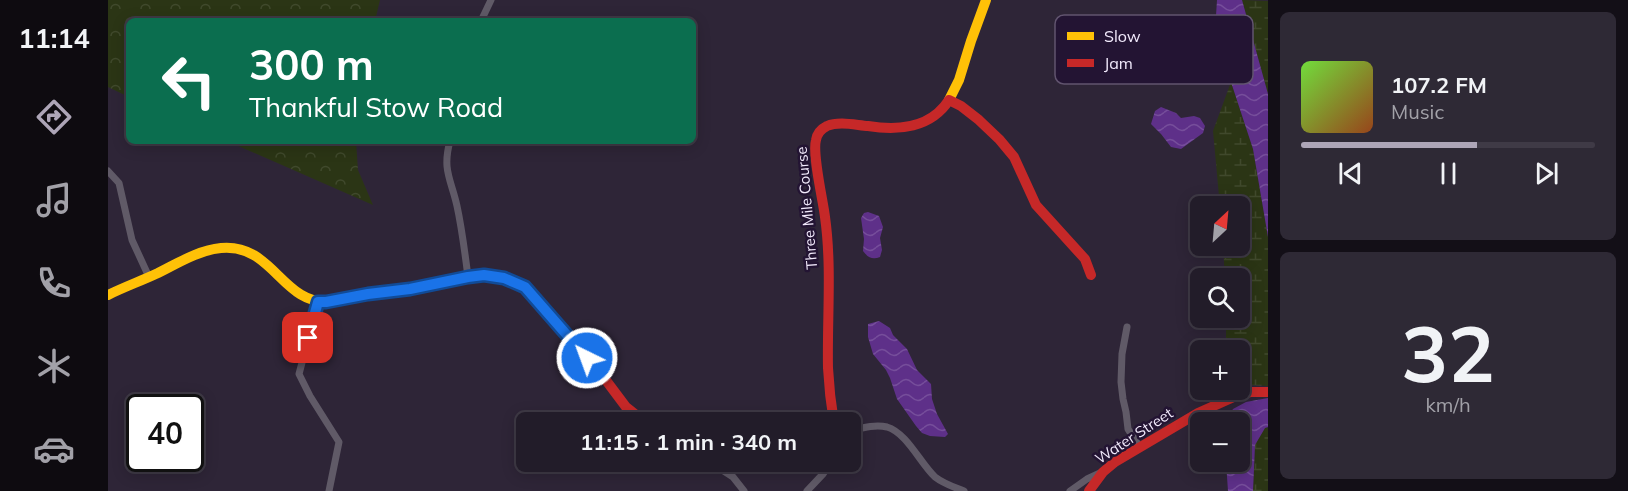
<!DOCTYPE html>
<html lang="en">
<head>
<meta charset="utf-8">
<style>
	body { margin:0; font-family:Mulish,sans-serif; background:#2e2935; color:#f1f3f6; height:100vh; display:flex; flex-direction:column; font-size:22px; white-space:nowrap }
	* { box-sizing:border-box; margin:0 }
	p { font-size:20px; color:#a2a1a8 }
	.icon { flex:none; width:33px; height:33px; fill:none; stroke:currentColor; stroke-width:2; stroke-linecap:round; stroke-linejoin:round }
	.map { position:relative; flex:1; overflow:hidden }
	.side { display:flex; flex-direction:column; gap:12px; padding:12px; background:#130f17; width:360px }
	.side>* { flex:none }
	.banner { position:absolute; left:18px; top:18px; width:570px; height:126px; border-radius:9px; box-shadow:0 3px 15px #0003,0 0 0 2px #3f3a46; background:#0b6e4f; color:#fff; overflow:hidden }
	.needle { width:39px; rotate:26deg }
	.buttons { position:absolute; left:1082px; top:196px; display:grid; gap:12px }
	.buttons a { display:grid; place-items:center; width:60px; height:60px; border-radius:9px; background:#221c29; box-shadow:0 3px 15px #0003,0 0 0 2px #3f3a46; font-size:30px }
	.speed { position:absolute; left:18px; top:394px; display:flex; gap:12px; font-size:30px; font-weight:700; text-align:center }
	.speed>* { display:grid; place-content:center; width:78px; height:78px; border-radius:50%; background:#221c29; box-shadow:0 3px 15px #0003,0 0 0 2px #3f3a46; line-height:1 }
	.speed .limit { border:3px solid #111; border-radius:9px; background:#fff; color:#111 }
	.pin { position:absolute; display:grid; place-items:center; width:51px; height:51px; color:#fff; margin:-26px; border-radius:12px; box-shadow:0 3px 9px #0006 }
	.me { position:absolute; width:66px; margin:-33px; rotate:318deg; stroke-linejoin:round; filter:drop-shadow(0 0 4px #0008) }
	.turn { display:flex; align-items:center; gap:21px; height:126px; padding:0 24px; font-size:27px }
	.turn .icon { width:78px; height:78px; stroke-width:2.5 }
	.turn b { display:block; font-size:42px; line-height:51px }
	.side .card { flex:1; display:flex; flex-direction:column; justify-content:center; gap:9px; min-width:0; padding:0 21px; border-radius:9px; background:#2e2935 }
	.side .dial { align-items:center; gap:0 }
	.dial b { font-size:78px; line-height:1 }
	.song { display:flex; align-items:center; gap:18px }
	.cover { width:72px; height:72px; border-radius:9px; background:linear-gradient(135deg,hsl(100 70% 55%),hsl(20 70% 35%)) }
	.played { height:6px; border-radius:3px; background:linear-gradient(90deg,#ada5b7 60%,#3f3a46 60%) }
	.keys { display:flex; justify-content:space-around; direction:ltr }
	.trip { position:absolute; left:408px; top:412px; width:345px; height:60px; border-radius:9px; background:#221c29; box-shadow:0 3px 15px #0003,0 0 0 2px #3f3a46; font-weight:700; line-height:60px; text-align:center }
	main { display:flex; flex:1; min-height:0 }
	.tabs { display:flex; flex-direction:column; width:108px; justify-content:space-around; align-items:center; background:#0e0b10; color:#a2a1a8 }
	.tabs .icon { width:42px; height:42px }
	.tabs .current { color:#ada5b7 }
	.tabs b { font-size:27px; color:#f1f3f6 }
	.map>svg:first-child { display:block }
</style>
</head>
<body>
<main>
<nav class="tabs">
<b>11:14</b>
<svg class="icon current" aria-label="directions" viewBox="0 0 24 24"><path d="M12 3l9 9-9 9-9-9zM9 14v-3h6M13 9l2 2-2 2"/></svg>
<svg class="icon" aria-label="music" viewBox="0 0 24 24"><path d="M9 18V5l10-2v13"/><circle cx="6" cy="18" r="3"/><circle cx="16" cy="16" r="3"/></svg>
<svg class="icon" aria-label="phone" viewBox="0 0 24 24"><path d="M5 4h4l2 5-3 2q2 4 5 5l2-3 5 2v4C11 20 4 13 5 4z"/></svg>
<svg class="icon" aria-label="climate" viewBox="0 0 24 24"><path d="M12 3v18M4 7l16 10M4 17L20 7"/></svg>
<svg class="icon" aria-label="car" viewBox="0 0 24 24"><path d="M5 17H2v-5l4-1 3-4h7l3 4 3 1v5h-3M9 17h6M6 11h13"/><circle cx="7" cy="17" r="2"/><circle cx="17" cy="17" r="2"/></svg>
</nav>
<div class="map">
<svg width="1160" height="491" viewBox="0 0 1160 491">
	<defs>
		<pattern id="wetland-marsh" width="20" height="14" patternUnits="userSpaceOnUse" patternTransform="scale(1.5)"><rect width="20" height="14" fill="#2b3515"/><path d="M1 5h8M5 5V1M11 12h8M15 12V8" fill="none" stroke="#40492c"/></pattern>
		<pattern id="park-crowns" width="20" height="18" patternUnits="userSpaceOnUse" patternTransform="scale(1.5)"><rect width="20" height="18" fill="#2b3515"/><path d="M2 6a3 3 0 1 1 6 0M12 15a3 3 0 1 1 6 0" fill="none" stroke="#40492c"/></pattern>
		<pattern id="water-waves" width="16" height="10" patternUnits="userSpaceOnUse" patternTransform="scale(1.5)"><rect width="16" height="10" fill="#5e3089"/><path d="M0 5q4-4 8 0t8 0" fill="none" stroke="#764e9b"/></pattern>
	</defs>
	<rect width="100%" height="100%" fill="#2e2537"/>
	<!-- wetland -->
	<path fill="url(#wetland-marsh)" d="M 1134,0 L 1160,1 L 1160,94 Z
		M 1123,82 L 1145,149 L 1160,237 L 1160,386 L 1141,385 L 1131,388 L 1131,351 L 1118,351 L 1118,318 L 1131,318 L 1131,279 L 1117,279 L 1115,246 L 1131,246 L 1131,207 L 1112,207 L 1105,131 Z
		M 1157,427 L 1160,428 L 1160,491 L 1145,491 L 1147,445 Z"/>
	<!-- park -->
	<path fill="url(#park-crowns)" d="M 0,0 L 272,0 L 267,21 L 21,21 L 21,97 L 0,87 Z
		M 119,141 L 248,141 L 250,170 L 265,205 Z"/>
	<!-- water -->
	<path fill="url(#water-waves)" d="M 1109,0 L 1134,0 L 1160,94 L 1160,237 L 1145,149 L 1123,82 L 1108,16 Z
		M 1053,107 L 1068,113 L 1073,118 L 1086,116 L 1092,118 L 1097,126 L 1095,133 L 1073,149 L 1063,147 L 1053,134 L 1043,124 L 1047,111 Z
		M 760,212 L 771,216 L 775,227 L 772,238 L 774,250 L 772,257 C 765,260 760,258 755,251 L 756,239 L 753,218 L 756,213 Z
		M 771,321 L 782,328 L 785,335 L 799,349 L 809,370 L 823,384 L 824,399 L 829,414 L 840,434 L 837,437 L 822,436 L 814,433 L 808,426 L 789,399 L 782,378 L 778,370 L 765,354 L 760,337 L 760,324 Z
		M 1160,398 L 1160,427 L 1157,428 L 1147,445 L 1145,491 L 1120,491 L 1118,462 L 1131,462 L 1131,423 L 1117,423 L 1125,409 L 1138,402 Z"/>
	<g fill="none" stroke-linecap="round" stroke-linejoin="round">
		<!-- street -->
		<path stroke="#605a67" stroke-width="7" d="M 373,21 L 383,0
			M 342,141 C 334,170 343,179 349,206 C 354,229 357,253 360,277
			M 0,171 L 11,183 L 24,240 L 41,277
			M 210,302 L 191,374 L 202,396 L 231,442 L 221,491
			M 1019,327 L 1014,354 L 1013,382 L 1015,399 L 1018,412 L 1020,429 L 1031,446
			M 742,431 C 754,428 767,424 779,427 C 799,433 812,463 827,477 C 836,484 846,487 856,491
			M 602,462 L 625,477 L 636,491
			M 699,491 L 715,474 L 723,462
			M 962,491 L 979,479 L 992,473"/>
		<!-- slow -->
		<path stroke="#ffc107" stroke-width="10" d="M 841,100 L 851,80 L 863,41 L 878,0
			M 0,295 C 16,287 33,281 50,273 C 70,263 91,250 113,248 C 165,243 174,305 222,302 C 236,301 249,296 263,294 C 281,291 299,290 316,286 C 344,280 373,271 401,280 C 414,284 421,292 430,302"/>
		<!-- jam -->
		<path stroke="#c62828" stroke-width="10" d="M 841,100 L 853,106 L 871,120 L 891,139 L 906,157 L 928,205 L 977,259 L 983,275
			M 430,302 L 494,375 L 518,407 L 538,423
			M 726,423 C 723,405 721,387 720,368 C 719,318 724,267 717,217 C 715,200 704,154 708,140 C 709,134 713,129 719,126 C 731,121 747,125 760,126 C 790,131 823,128 841,100
			M 981,491 L 995,472 L 1007,462 L 1090,413 L 1128,396 L 1143,392 L 1160,392"/>
	</g>
	<g fill="none" stroke-linecap="round" stroke-linejoin="round">
		<defs>
			<path id="route" d="M 200,338 L 210,302 L 218,302 L 260,294 L 302,289 L 360,277 L 376,275 L 396,278 L 417,287 L 479,358"/>
		</defs>
		<!-- route casing -->
		<use href="#route" stroke="#114b97" stroke-width="15"/>
		<!-- route -->
		<use href="#route" stroke="#1a73e8" stroke-width="10"/>
	</g>
	<g text-anchor="middle" stroke-width="5" stroke-linejoin="round" paint-order="stroke">
		<!-- street labels -->
		<g font-size="15" fill="#f2eafc" stroke="#231433">
			<text transform="translate(699 208) rotate(-95)" y="5">Three Mile Course</text>
			<text transform="translate(1026 436) rotate(-33)" y="5">Water Street</text>
		</g>
	</g>
	<!-- legend -->
	<rect x="947" y="15" width="198" height="69" rx="9" fill="#231433" stroke="#61546f" stroke-width="1.5"/>
	<rect x="959" y="32" width="27" height="8" fill="#ffc107"/>
	<rect x="959" y="59" width="27" height="8" fill="#c62828"/>
	<g font-size="16" fill="#f2eafc">
		<text x="996" y="42">Slow</text>
		<text x="996" y="69">Jam</text>
	</g>
</svg>
<div class="buttons">
<a><svg class="needle" viewBox="-14 -14 28 28"><path d="M0-13l5 13h-10z" fill="#e53935"/><path d="M0 13l5-13h-10z" fill="#a2a1a8"/></svg></a>
<a><svg class="icon" aria-label="search" viewBox="0 0 24 24"><circle cx="10" cy="10" r="6"/><path d="M15 15l6 6"/></svg></a>
<a>+</a>
<a>−</a>
</div>
<div class="speed"><div class="limit">40</div></div>
<div class="pin" style="left:200px;top:338px;background:#d93025"><svg class="icon" aria-label="arrive" viewBox="0 0 24 24"><path d="M6 21V4h12l-3 4 3 4H6"/></svg></div>
<svg class="me" style="left:479px;top:358px" viewBox="-20 -20 40 40"><circle r="17" fill="#1a73e8" stroke="#fff" stroke-width="3"/><path d="M0-11L8 9 0 5-8 9z" fill="#fff"/></svg>
<div class="trip">11:15 · 1 min · 340 m</div>
<div class="banner">
<div class="turn"><svg class="icon" aria-label="left" viewBox="0 0 24 24"><path d="M17 20v-9H6M10 6l-5 5 5 5"/></svg><div><b>300 m</b>Thankful Stow Road</div></div>
</div>
</div>
<section class="side">
<div class="card">
<div class="song"><i class="cover"></i><div><b>107.2 FM</b><p>Music</p></div></div>
<div class="played"></div>
<div class="keys"><svg class="icon" aria-label="previous" viewBox="0 0 24 24"><path d="M18 5L8 12l10 7zM5 5v14"/></svg><svg class="icon" aria-label="pause" viewBox="0 0 24 24"><path d="M8 5v14M16 5v14"/></svg><svg class="icon" aria-label="next" viewBox="0 0 24 24"><path d="M6 5l10 7-10 7zM19 5v14"/></svg></div>
</div>
<div class="card dial"><b>32</b><p>km/h</p></div>
</section>
</main>
</body>
</html>
